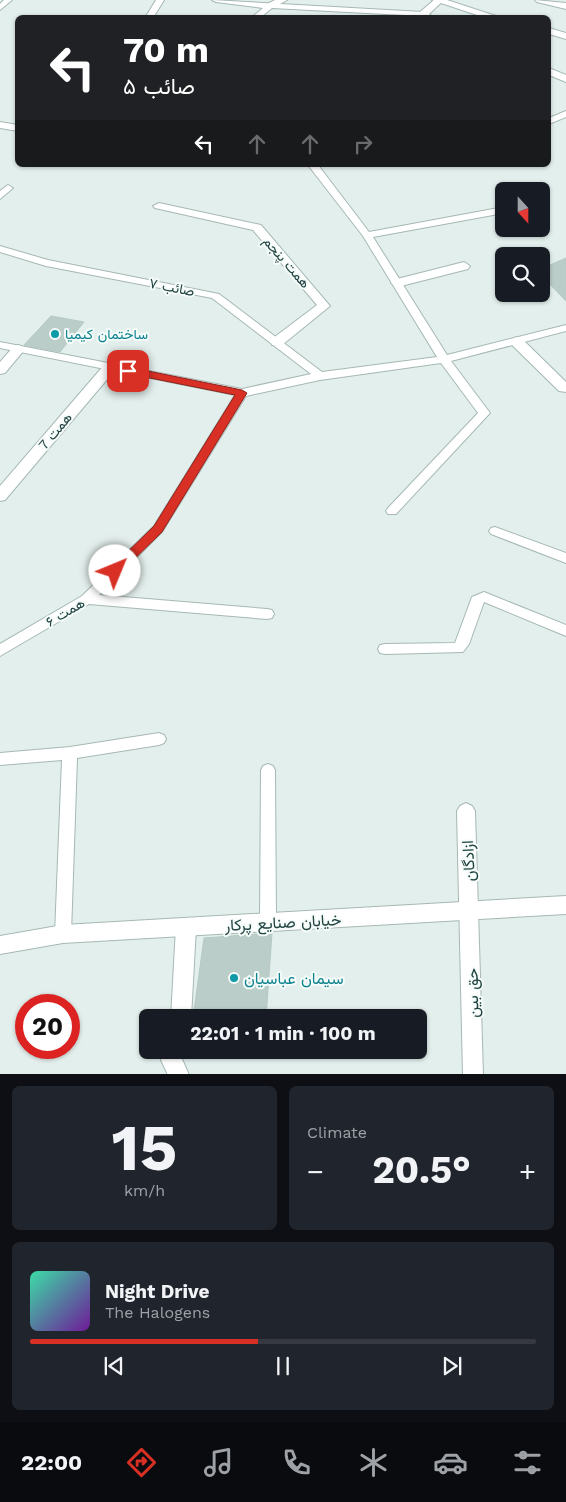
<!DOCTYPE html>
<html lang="en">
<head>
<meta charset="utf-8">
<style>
	body { margin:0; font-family:"Work Sans",Vazirmatn,sans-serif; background:#20242c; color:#f1f3f6; height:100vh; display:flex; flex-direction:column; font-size:19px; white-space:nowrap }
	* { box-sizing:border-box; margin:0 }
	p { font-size:16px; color:#9ea1a6 }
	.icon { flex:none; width:28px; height:28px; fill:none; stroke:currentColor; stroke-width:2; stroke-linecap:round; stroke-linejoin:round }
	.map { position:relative; height:1074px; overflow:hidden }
	.sheet { display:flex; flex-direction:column; gap:12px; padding:12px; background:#0d0f14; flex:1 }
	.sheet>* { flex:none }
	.hud { position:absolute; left:15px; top:15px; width:536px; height:152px; border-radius:8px; box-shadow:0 1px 4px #0004; background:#202124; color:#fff; overflow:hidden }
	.needle { width:32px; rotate:159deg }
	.controls { position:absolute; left:495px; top:182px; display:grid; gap:10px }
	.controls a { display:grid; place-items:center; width:55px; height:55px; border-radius:8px; background:#171b24; box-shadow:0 1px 4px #0004; font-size:25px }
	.speed { position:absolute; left:15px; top:994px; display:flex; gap:10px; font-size:25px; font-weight:700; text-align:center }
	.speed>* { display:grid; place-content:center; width:65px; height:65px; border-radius:50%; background:#171b24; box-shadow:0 1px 4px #0004; line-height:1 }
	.speed .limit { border:8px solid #d22; background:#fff; color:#111 }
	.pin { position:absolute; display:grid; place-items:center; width:42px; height:42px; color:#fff; margin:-21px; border-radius:10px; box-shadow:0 2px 8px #0006 }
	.me { position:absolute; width:55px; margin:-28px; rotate:45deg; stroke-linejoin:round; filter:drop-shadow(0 0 4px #0008) }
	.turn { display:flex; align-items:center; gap:18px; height:105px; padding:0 25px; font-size:22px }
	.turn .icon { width:65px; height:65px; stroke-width:2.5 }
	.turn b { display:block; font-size:35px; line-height:42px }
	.lanes { display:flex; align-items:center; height:48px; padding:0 25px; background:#0003; justify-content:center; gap:25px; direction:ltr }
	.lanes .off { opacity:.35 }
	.big { font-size:38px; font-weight:700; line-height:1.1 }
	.sheet .widget { flex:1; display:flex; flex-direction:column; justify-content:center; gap:8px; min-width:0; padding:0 18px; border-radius:8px; background:#20242c }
	.sheet .dial { align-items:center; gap:0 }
	.dial b { font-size:65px; line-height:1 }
	.song { display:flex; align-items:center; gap:15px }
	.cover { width:60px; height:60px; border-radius:8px; background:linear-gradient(135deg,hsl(160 70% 55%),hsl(280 70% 35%)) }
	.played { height:5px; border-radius:2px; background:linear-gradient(90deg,#d93025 45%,#363941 45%) }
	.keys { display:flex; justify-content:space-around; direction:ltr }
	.heat { display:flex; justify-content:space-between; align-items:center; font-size:28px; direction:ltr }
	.sheet .tiles { flex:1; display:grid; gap:12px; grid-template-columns:1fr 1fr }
	.widget:last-child { grid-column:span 2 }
	.trip { position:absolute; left:139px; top:1009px; width:288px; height:50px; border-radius:8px; background:#171b24; box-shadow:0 1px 4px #0004; font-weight:700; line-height:50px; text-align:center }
	.menu { display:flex; height:80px; justify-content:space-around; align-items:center; background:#090b0e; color:#9ea1a6 }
	.menu .icon { width:35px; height:35px }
	.menu .on { color:#d93025 }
	.menu b { font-size:22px; color:#f1f3f6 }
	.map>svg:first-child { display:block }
</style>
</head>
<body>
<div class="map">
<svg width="566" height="1075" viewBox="0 0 566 1075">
	<rect width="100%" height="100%" fill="#e3efec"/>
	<!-- building -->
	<path fill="#bbcdc9" stroke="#b5c9c5" d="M 566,258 L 566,301 L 541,275 L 541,269 Z
		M 51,316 L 84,322 L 60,352 L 24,345 Z
		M 272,933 L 266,1018 L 193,1018 L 204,938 Z"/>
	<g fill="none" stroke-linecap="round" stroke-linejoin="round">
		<defs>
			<path id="service" d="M 4,0 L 12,0 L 0,10 L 0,4 Z
				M 156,0 L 164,0 L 153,18 L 145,18 Z
				M 212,0 L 423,12 L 427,14 L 423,16 L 272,8 L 260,18 L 251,18 L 263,8 L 216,2 Z
				M 566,111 L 566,117 L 549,124 L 549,118 Z
				M 0,122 L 18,125 L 18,131 L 0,128 Z
				M 308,165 L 318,165 L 369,232 L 504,207 L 504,213 L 373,237 L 447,355 L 566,325 L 566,331 L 451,361 L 490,413 L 396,514 L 388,514 L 386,511 L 388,508 L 478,413 L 441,363 L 320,380 L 246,396 L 162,532 L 99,595 L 267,609 L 272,610 L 274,614 L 272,618 L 267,619 L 89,604 L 0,656 L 0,644 L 82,596 L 154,526 L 235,395 L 0,348 L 0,342 L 242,389 L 311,374 L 212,298 L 46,266 L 0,252 L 0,246 L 48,260 L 219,294 L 322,372 L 437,357 L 363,236 Z
				M 8,185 L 13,188 L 0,199 L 0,191 Z
				M 495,527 L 566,553 L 566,563 L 491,534 L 489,531 L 491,528 Z
				M 484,592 L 566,625 L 566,636 L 484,602 L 469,644 L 463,652 L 385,654 L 380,653 L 378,649 L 380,645 L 385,644 L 455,643 L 472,597 Z
				M 159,733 L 164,735 L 166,739 L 164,743 L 159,745 L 77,758 L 71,934 L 69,939 L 63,941 L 57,939 L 55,934 L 62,760 L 0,765 L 0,753 L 70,747 Z
				M 268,764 L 273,766 L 275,770 L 276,922 L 274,927 L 268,929 L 262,927 L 260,922 L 261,770 L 263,766 Z"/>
			<path id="minor" d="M 275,0 L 287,0 L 273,8 L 267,8 L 267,4 Z
				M 434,0 L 443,1 L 429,14 L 434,18 L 420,16 L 420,12 Z
				M 535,0 L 566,3 L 566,9 L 537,2 Z
				M 549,68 L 566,75 L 566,82 L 549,75 Z
				M 159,203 L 261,225 L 330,306 L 282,345 L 272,345 L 271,342 L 272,339 L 317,305 L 253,230 L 155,208 L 153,206 Z
				M 464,262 L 470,266 L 468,269 L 397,287 L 391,283 L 393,280 Z
				M 516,337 L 521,338 L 566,382 L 566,392 L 559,391 L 511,344 L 510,341 Z
				M 19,345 L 25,349 L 5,373 L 0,374 L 0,362 L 14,346 Z
				M 110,363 L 117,367 L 115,370 L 5,500 L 0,501 L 0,486 L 105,364 Z
				M 466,803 L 472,806 L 475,811 L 483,1075 L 463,1075 L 457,811 L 460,806 Z
				M 186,918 L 193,921 L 196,927 L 191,1018 L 171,1018 L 176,927 L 179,921 Z
				M 164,1050 L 184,1050 L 182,1059 L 189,1075 L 168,1075 L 161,1060 Z"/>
			<path id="tertiary" d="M 432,0 L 447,0 L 502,18 L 486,18 Z
				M 549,28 L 566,33 L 566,39 L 549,34 Z
				M 566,896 L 566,914 L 63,943 L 0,954 L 0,936 L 63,925 Z"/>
		</defs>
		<!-- service casing -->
		<use href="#service" stroke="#a5b8b5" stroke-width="2"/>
		<!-- minor casing -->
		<use href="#minor" stroke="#a5b8b5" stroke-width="2"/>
		<!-- tertiary casing -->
		<use href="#tertiary" stroke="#a5b8b5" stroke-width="2"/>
		<!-- service -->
		<use href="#service" fill="#fff" fill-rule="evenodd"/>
		<!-- minor -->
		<use href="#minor" fill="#fff" fill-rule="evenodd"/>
		<!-- tertiary -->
		<use href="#tertiary" fill="#fff" fill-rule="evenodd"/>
	</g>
	<!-- route -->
	<path fill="#d93025" stroke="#8d1f18" d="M 128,367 L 242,390 L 247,393 L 162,532 L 119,574 L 111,574 L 111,568 L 154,526 L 235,395 L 125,373 L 123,371 Z"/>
	<!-- markers -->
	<g fill="#0f9aa8" stroke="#f5fbf9" stroke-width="2">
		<circle cx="55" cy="334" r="5"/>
		<circle cx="234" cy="978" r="5"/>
	</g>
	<g text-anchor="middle" stroke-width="4" stroke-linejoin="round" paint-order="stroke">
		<!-- street labels -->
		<g font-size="14" fill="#204341" stroke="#f5fbf9">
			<text transform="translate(287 262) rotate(49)" y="5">همت پنجم</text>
			<text transform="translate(172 287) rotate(11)" y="5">صائب ۷</text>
			<text transform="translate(55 431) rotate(-50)" y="5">همت 7</text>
			<text transform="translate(65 612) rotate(-31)" y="5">همت ۶</text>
		</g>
		<!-- culture labels -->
		<g font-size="14" fill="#0d838f" stroke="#f5fbf9" text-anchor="start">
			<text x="65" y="339">ساختمان کیمیا</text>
		</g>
		<!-- near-street labels -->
		<g font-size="16" fill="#204341" stroke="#f5fbf9">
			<text transform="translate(468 861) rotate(-93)" y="6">ازادگان</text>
			<text transform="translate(283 922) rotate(-3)" y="6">خیابان صنایع پرکار</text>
			<text transform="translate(472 993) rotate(-91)" y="6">حق بین</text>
		</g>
		<!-- near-culture labels -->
		<g font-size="16" fill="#0d838f" stroke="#f5fbf9" text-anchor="start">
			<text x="244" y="984">سیمان عباسیان</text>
		</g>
	</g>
</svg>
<div class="controls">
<a><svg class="needle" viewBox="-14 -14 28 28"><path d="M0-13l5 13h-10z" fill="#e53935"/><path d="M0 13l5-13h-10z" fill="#9ea1a6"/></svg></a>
<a><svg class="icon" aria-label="search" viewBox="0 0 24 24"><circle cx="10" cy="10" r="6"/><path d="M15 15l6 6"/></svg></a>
</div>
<div class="speed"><div class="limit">20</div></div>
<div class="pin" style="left:128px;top:371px;background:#d93025"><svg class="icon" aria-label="arrive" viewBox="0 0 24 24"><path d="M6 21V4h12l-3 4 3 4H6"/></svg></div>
<svg class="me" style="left:115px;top:571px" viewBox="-20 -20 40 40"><circle r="19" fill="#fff"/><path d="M0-13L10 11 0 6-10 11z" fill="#d93025"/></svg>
<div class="trip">22:01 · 1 min · 100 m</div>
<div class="hud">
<div class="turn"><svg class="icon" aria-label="left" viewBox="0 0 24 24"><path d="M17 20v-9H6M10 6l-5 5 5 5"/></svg><div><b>70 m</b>صائب ۵</div></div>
<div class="lanes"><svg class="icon" aria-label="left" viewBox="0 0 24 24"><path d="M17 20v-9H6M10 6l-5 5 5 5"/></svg><svg class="icon off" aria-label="ahead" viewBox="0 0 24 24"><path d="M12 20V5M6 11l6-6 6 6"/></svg><svg class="icon off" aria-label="ahead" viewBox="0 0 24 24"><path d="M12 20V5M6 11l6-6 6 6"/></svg><svg class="icon off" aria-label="right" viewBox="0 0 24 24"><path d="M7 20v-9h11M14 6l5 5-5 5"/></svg></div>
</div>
</div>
<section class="sheet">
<div class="tiles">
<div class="widget dial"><b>15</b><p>km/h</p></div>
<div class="widget"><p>Climate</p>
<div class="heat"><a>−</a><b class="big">20.5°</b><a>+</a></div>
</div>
<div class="widget">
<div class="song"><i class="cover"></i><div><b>Night Drive</b><p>The Halogens</p></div></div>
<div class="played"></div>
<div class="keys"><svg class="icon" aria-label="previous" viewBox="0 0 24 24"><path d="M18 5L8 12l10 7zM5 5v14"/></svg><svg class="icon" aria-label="pause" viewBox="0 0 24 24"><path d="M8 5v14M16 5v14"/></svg><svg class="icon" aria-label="next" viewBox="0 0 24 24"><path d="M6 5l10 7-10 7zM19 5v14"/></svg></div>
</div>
</div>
</section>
<nav class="menu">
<b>22:00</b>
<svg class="icon on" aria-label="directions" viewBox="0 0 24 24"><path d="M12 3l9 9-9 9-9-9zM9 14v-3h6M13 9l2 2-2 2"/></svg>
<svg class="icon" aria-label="music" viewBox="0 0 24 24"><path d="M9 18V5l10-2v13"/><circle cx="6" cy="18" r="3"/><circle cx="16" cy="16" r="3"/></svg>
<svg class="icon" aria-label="phone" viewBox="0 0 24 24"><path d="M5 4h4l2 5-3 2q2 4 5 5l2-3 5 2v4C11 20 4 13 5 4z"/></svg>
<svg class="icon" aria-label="climate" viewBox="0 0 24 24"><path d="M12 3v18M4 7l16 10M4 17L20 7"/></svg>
<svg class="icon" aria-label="car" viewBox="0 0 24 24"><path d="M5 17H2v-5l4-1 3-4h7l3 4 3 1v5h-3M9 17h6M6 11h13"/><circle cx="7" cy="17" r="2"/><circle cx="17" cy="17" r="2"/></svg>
<svg class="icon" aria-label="filters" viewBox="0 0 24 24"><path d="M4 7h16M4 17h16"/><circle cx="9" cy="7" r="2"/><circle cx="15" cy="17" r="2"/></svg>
</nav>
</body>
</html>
